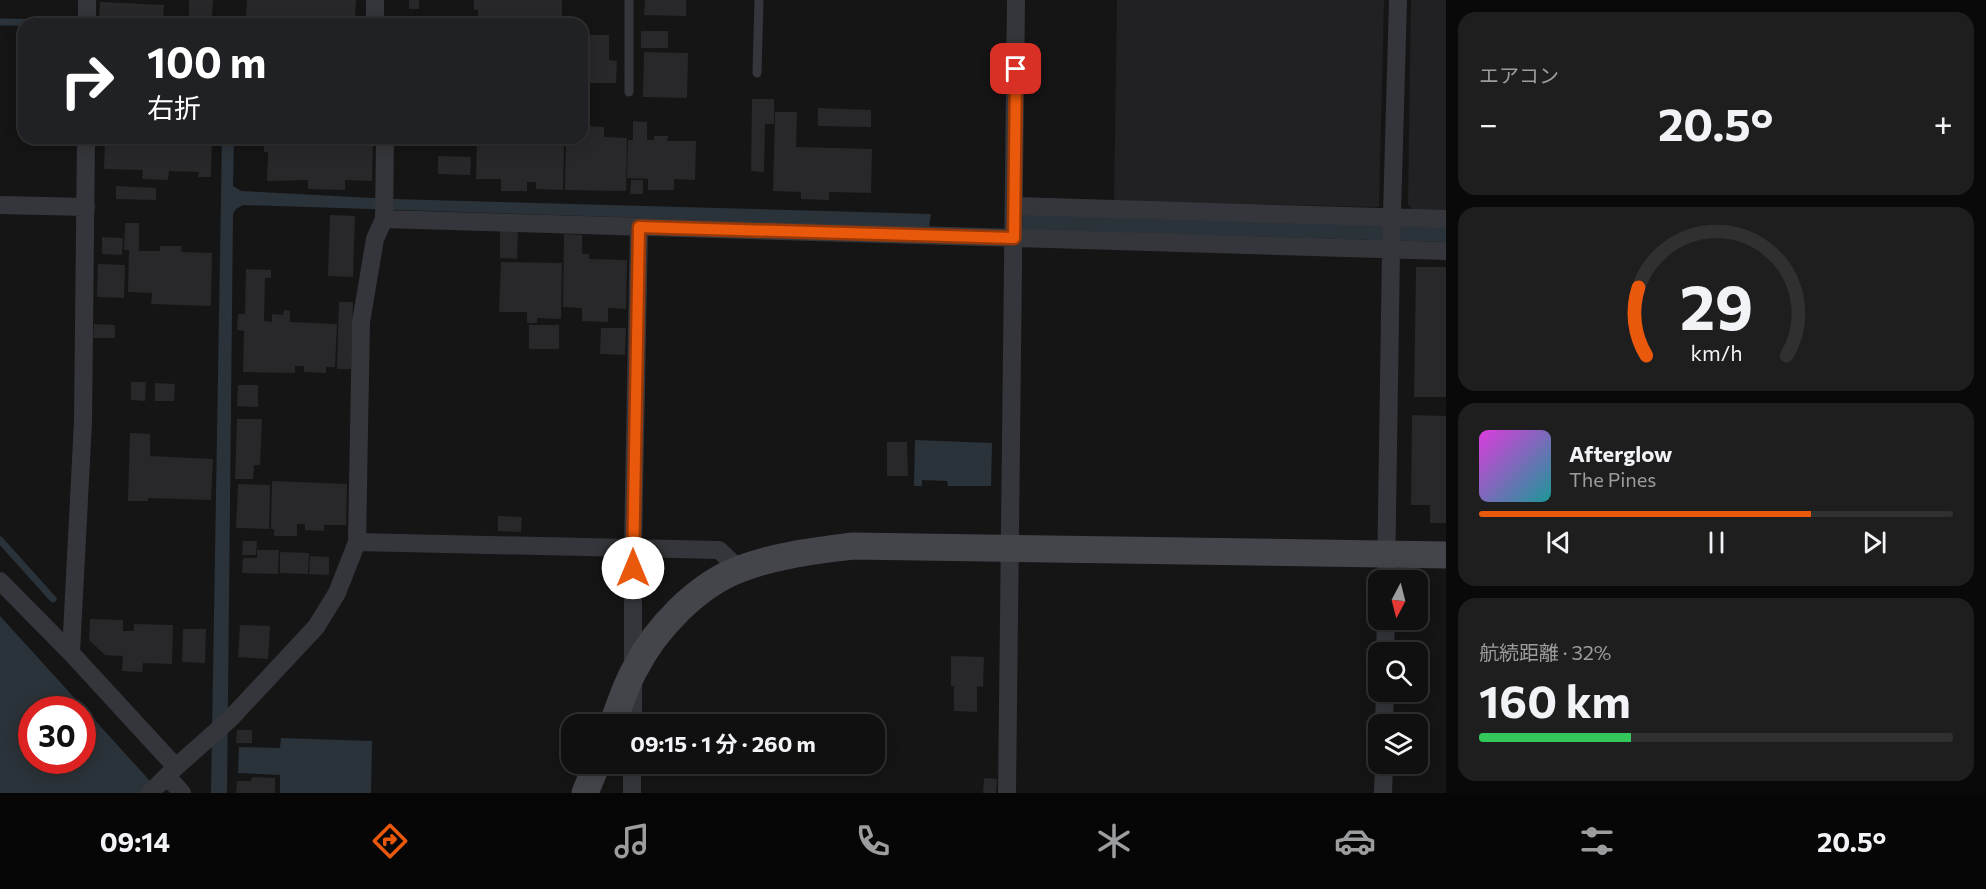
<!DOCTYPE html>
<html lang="ja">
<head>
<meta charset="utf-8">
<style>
	body { margin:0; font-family:Commissioner,"Noto Sans JP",sans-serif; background:#1e1e1e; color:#f1f3f6; height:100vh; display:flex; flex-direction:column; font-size:22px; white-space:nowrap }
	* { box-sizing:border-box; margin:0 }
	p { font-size:20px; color:#9c9d9f }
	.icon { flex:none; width:33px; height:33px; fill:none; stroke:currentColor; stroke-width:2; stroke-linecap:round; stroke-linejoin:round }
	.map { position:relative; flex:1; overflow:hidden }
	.panel { display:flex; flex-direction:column; gap:12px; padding:12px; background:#090909; width:540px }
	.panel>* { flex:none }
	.top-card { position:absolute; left:18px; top:18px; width:570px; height:126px; border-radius:18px; box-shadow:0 3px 15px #0003,0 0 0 2px #303030; background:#202124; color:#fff; overflow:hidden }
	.needle { width:39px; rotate:187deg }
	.controls { position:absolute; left:1368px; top:570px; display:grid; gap:12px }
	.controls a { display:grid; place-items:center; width:60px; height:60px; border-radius:12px; background:#101010; box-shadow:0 3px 15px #0003,0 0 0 2px #303030; font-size:30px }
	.speed { position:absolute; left:18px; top:696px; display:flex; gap:12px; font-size:30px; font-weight:700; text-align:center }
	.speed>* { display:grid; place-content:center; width:78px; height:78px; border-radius:50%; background:#101010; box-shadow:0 3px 15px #0003,0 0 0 2px #303030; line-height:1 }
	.speed .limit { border:9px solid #d22; background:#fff; color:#111 }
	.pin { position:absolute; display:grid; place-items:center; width:51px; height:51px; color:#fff; margin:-26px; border-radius:12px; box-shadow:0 3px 9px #0006 }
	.me { position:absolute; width:66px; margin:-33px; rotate:0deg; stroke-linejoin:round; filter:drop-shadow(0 0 4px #0008) }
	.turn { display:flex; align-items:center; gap:21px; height:126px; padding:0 30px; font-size:27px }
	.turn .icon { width:78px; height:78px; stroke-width:2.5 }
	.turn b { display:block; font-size:42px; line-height:51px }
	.big { font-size:45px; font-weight:700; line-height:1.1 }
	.panel .tile { flex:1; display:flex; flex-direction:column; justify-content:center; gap:9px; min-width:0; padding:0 21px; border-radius:18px; background:#1e1e1e }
	.panel .dial { align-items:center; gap:0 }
	.dial svg { height:156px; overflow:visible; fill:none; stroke:#303030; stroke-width:7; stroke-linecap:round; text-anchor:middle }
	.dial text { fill:#f1f3f6; stroke:none }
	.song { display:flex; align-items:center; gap:18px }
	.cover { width:72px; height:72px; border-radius:9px; background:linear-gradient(135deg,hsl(300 70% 55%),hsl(180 70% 35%)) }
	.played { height:6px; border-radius:3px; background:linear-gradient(90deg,#ea580c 70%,#303030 70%) }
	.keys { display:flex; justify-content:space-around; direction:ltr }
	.heat { display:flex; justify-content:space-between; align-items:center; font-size:33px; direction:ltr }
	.charge { height:9px; border-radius:4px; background:linear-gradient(90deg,#34c759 32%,#303030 0) }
	.trip { position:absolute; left:561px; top:714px; width:324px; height:60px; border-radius:18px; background:#101010; box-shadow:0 3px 15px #0003,0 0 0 2px #303030; font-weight:700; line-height:60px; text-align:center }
	.menu { display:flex; height:96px; justify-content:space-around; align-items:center; background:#060606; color:#9c9d9f }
	.menu .icon { width:42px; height:42px }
	.menu .on { color:#ea580c }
	.menu b { font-size:27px; color:#f1f3f6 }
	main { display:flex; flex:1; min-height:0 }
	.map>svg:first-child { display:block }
</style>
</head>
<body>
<main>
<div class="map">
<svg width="1446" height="793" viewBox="0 0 1446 793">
	<rect width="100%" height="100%" fill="#151516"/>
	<!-- built -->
	<path fill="#212123" d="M 1117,0 L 1384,0 L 1379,207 L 1114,201 Z
		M 1411,0 L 1446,0 L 1446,212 L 1413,211 L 1408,204 Z"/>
	<!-- water -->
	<path fill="#2b333a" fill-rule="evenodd" d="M 222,138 L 234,138 L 233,186 L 241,191 L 393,199 L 931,214 L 929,227 L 243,205 L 236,209 L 233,214 L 227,793 L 211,793 Z
		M 1023,214 L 1446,226 L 1446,242 L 1022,230 Z
		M 915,440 L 992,443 L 991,486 L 948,486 L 947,481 L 922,480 L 922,486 L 914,486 Z
		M 0,616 L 161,793 L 0,793 ZM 32,710 L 82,710 L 82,760 L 32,760 Z
		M 281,738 L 372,741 L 371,793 L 280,793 L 280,775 L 238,773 L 239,747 L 280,748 Z"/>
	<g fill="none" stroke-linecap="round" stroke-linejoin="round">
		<!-- stream -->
		<path stroke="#2b333a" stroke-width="7" d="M 0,22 L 72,23
			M 0,540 L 53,599"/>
	</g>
	<!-- building -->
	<path fill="#28272a" d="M 189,0 L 213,0 L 212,16 L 189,16 Z
		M 247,0 L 356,0 L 355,19 L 305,17 L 305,23 L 272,22 L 273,16 L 246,16 Z
		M 409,0 L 419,0 L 419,9 L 409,9 Z
		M 474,0 L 562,0 L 562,24 L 478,24 L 478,10 L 474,10 Z
		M 645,0 L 686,0 L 686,16 L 644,15 Z
		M 100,2 L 164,5 L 163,24 L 99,23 Z
		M 410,17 L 429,18 L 429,24 L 410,24 Z
		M 641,31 L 668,31 L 668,48 L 641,48 Z
		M 582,35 L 609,35 L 609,60 L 617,61 L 616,83 L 589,83 L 588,126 L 604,127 L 604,137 L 627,138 L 626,191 L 565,190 L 566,138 L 582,138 L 582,80 L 590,80 L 582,78 Z
		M 644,52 L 688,53 L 687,98 L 643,97 Z
		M 752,99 L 774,99 L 774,124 L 765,124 L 764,172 L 751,171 Z
		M 818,108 L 871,110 L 871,127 L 818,126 Z
		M 775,112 L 797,112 L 796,147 L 872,149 L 871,193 L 829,192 L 829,200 L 801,199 L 801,192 L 773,191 Z
		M 633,121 L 647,122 L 647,140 L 654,140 L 654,136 L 668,136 L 667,141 L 696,141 L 695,180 L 674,179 L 674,190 L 648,190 L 648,179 L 627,178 L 628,140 L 633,140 Z
		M 105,138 L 212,138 L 211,177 L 198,177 L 199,172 L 169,171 L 168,180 L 142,179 L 143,170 L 104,169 Z
		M 248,138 L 373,140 L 372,181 L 345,180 L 345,190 L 308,189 L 308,180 L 267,181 L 268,152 L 264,152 L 264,142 L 248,142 Z
		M 477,138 L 564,138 L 563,190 L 536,189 L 536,182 L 527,182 L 527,191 L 501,191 L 501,179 L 476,179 Z
		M 438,156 L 471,157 L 470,175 L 438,174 Z
		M 631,180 L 643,180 L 643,194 L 630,194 Z
		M 116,186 L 156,188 L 156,200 L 116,199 Z
		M 330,215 L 355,216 L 353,277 L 328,276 Z
		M 125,223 L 139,223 L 139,251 L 160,251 L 160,246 L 182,246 L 181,252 L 212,253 L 211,306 L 151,304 L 152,293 L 128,292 L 129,250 L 124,250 Z
		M 500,231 L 518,231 L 517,259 L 500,258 Z
		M 564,234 L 582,235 L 582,254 L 589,254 L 589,259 L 627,260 L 626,309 L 608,308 L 608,322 L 582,321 L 582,308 L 563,307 Z
		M 102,237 L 123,238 L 122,255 L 102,254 Z
		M 501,262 L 562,263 L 561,319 L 537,318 L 537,323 L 527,323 L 527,312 L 499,312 Z
		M 98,264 L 125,265 L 124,298 L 97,297 Z
		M 1416,267 L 1446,267 L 1446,397 L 1414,397 Z
		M 246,269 L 271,270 L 271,278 L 265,278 L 264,321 L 272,322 L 272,314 L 283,315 L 284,310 L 290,311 L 290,322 L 337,324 L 335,367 L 326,367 L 326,373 L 304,372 L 304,366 L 295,366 L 295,373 L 243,372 L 244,331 L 237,330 L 238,314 L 245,314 Z
		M 339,302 L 353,302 L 351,369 L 337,369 Z
		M 94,324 L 115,325 L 115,338 L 93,338 Z
		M 529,325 L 559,325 L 559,349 L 529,349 Z
		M 601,328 L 626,328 L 625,355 L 600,354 Z
		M 131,382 L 146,382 L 145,401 L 131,400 Z
		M 155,383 L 175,384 L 174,401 L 155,401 Z
		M 238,385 L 258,385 L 258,407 L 237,406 Z
		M 1412,415 L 1446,416 L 1446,523 L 1430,523 L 1430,505 L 1411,505 Z
		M 237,419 L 262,419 L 260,465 L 254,465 L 253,479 L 235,479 Z
		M 130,433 L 150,434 L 150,456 L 213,459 L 211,500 L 148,498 L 148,501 L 128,501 Z
		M 887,442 L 907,442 L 908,476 L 887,476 Z
		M 272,481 L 347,484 L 346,525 L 324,525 L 324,531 L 305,530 L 305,524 L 297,524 L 297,536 L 274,536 L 274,529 L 271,529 Z
		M 238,484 L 270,485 L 269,529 L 236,528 Z
		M 498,516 L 522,517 L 521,532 L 498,531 Z
		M 243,541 L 257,541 L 256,555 L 242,555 Z
		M 257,550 L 279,550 L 278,574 L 242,573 L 243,558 L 257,558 Z
		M 280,552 L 309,553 L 308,574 L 280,573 Z
		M 310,556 L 329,557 L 329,575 L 309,574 Z
		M 90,619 L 123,620 L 123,631 L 134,631 L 134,624 L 173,625 L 172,664 L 143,663 L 142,672 L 122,671 L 123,656 L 105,655 L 89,640 Z
		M 240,625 L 270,626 L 268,659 L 238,657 Z
		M 183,629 L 206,629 L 205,663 L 182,662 Z
		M 951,656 L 984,657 L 983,687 L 977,686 L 977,712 L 954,711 L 954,686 L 951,686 Z
		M 237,730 L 252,730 L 252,743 L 236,743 Z
		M 252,777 L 275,778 L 275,793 L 236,793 L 237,781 L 251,781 Z
		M 984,778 L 997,779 L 996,793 L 983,793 Z"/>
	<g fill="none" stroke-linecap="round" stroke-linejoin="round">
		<!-- lane -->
		<path stroke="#35363b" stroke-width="9" d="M 757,73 L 759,0
			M 629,92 L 629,0"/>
		<!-- street -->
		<path stroke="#35363b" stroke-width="18" d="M 87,24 L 87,0
			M 375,24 L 375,0
			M 0,205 L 86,207
			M 1014,206 L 1446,219
			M 384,219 L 1446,251
			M 357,542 L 719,550 L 739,569
			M 1386,580 L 1391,250 L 1398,0
			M 0,581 L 71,653 L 176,767
			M 1385,652 L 1386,620
			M 71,653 L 83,422 L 86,138
			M 633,724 L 633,547 L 639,227
			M 1384,724 L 1385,692
			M 167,776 L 182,793
			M 150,793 L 176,767 L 230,719 L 316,627 L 337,593 L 357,542 L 361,322 L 375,239 L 384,219 L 385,138
			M 632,793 L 632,764
			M 1007,793 L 1016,0
			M 1383,793 L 1384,764"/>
		<!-- secondary -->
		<path stroke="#43454b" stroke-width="27" d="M 612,724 C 620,706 625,686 635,669 C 655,629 697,585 740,569 C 776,555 815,551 853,546 L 1446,555
			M 585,793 L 597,764"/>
	</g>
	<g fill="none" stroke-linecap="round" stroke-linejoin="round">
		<defs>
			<path id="route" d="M 633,568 L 639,227 L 1014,238 L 1016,69"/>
		</defs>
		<!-- route casing -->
		<use href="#route" stroke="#983908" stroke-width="15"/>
		<!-- route -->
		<use href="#route" stroke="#ea580c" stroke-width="10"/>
	</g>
</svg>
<div class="controls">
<a><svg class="needle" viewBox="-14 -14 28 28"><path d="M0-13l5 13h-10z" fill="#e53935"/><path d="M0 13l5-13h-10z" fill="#9c9d9f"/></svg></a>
<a><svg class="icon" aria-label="search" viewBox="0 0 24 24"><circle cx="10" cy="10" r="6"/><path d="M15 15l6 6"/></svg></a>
<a><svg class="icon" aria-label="layers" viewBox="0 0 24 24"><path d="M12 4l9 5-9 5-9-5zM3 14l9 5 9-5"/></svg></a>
</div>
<div class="speed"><div class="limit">30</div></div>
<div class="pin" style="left:1016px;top:69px;background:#d93025"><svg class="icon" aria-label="arrive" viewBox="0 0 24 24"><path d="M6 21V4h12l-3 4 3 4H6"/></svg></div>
<svg class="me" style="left:633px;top:568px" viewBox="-20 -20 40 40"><circle r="19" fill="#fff"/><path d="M0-13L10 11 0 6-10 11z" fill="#ea580c"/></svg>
<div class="trip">09:15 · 1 分 · 260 m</div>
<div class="top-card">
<div class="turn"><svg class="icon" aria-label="right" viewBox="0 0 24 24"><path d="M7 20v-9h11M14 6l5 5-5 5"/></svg><div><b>100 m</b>右折</div></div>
</div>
</div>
<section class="panel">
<div class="tile"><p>エアコン</p>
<div class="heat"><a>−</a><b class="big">20.5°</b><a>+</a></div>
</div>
<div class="tile dial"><svg viewBox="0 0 100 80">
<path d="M14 69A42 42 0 1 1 86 69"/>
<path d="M14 69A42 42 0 0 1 10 34" stroke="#ea580c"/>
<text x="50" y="56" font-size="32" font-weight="700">29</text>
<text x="50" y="72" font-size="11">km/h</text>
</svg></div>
<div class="tile">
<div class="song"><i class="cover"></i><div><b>Afterglow</b><p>The Pines</p></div></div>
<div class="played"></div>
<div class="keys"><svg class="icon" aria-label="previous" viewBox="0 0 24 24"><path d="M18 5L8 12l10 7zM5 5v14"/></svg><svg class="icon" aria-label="pause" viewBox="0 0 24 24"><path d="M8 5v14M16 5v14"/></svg><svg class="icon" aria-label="next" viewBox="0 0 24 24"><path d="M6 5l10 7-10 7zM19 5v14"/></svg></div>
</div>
<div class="tile"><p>航続距離 · 32%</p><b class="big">160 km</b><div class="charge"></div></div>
</section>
</main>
<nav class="menu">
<b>09:14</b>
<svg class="icon on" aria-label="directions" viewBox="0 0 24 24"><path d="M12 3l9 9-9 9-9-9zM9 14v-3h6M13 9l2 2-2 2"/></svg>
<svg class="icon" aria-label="music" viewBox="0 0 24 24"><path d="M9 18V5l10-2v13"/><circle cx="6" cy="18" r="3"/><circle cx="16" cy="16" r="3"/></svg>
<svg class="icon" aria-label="phone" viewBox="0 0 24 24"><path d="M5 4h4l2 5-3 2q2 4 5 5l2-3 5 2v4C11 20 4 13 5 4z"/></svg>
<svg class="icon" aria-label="climate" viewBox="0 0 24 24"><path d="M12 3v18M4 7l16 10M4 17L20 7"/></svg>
<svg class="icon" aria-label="car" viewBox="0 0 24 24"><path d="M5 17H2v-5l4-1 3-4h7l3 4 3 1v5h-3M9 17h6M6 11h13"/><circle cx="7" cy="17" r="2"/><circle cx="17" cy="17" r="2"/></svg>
<svg class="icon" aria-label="filters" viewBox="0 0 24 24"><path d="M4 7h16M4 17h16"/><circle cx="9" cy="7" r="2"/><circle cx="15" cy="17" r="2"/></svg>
<b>20.5°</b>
</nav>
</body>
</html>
